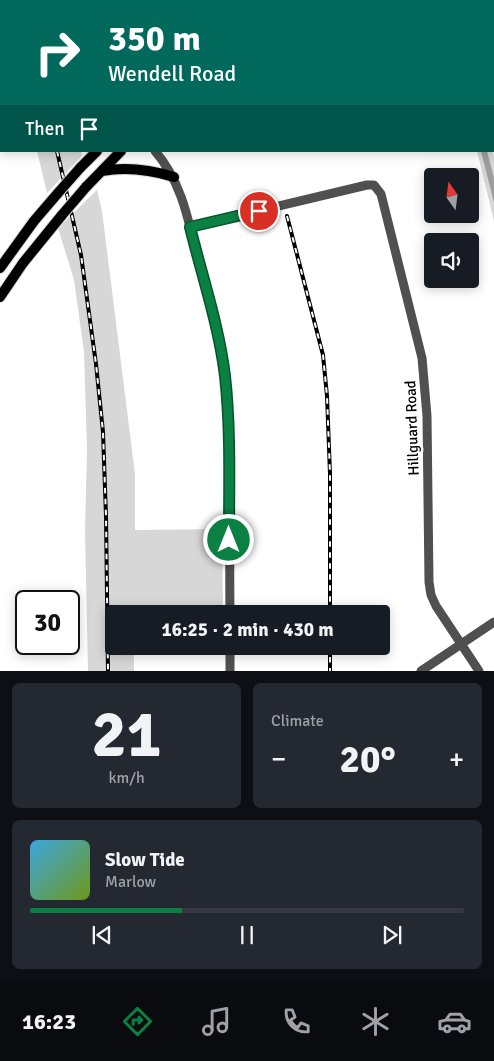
<!DOCTYPE html>
<html lang="en">
<head>
<meta charset="utf-8">
<style>
	body { margin:0; font-family:Signika,sans-serif; background:#242831; color:#f1f3f6; height:100vh; display:flex; flex-direction:column; font-size:19px; white-space:nowrap }
	* { box-sizing:border-box; margin:0 }
	p { font-size:16px; color:#9ea1a6 }
	.icon { flex:none; width:28px; height:28px; fill:none; stroke:currentColor; stroke-width:2; stroke-linecap:round; stroke-linejoin:round }
	.map { position:relative; height:671px; overflow:hidden }
	.details { display:flex; flex-direction:column; gap:12px; padding:12px; background:#0d0f14; flex:1 }
	.details>* { flex:none }
	.banner { position:absolute; left:0px; top:0px; width:495px; height:152px; box-shadow:0 2px 12px #0003; background:#00695c; color:#fff; overflow:hidden }
	.needle { width:32px; rotate:346deg }
	.buttons { position:absolute; left:424px; top:168px; display:grid; gap:10px }
	.buttons a { display:grid; place-items:center; width:55px; height:55px; border-radius:5px; background:#171b24; box-shadow:0 2px 12px #0003; font-size:25px }
	.speed { position:absolute; left:15px; top:590px; display:flex; gap:10px; font-size:25px; font-weight:700; text-align:center }
	.speed>* { display:grid; place-content:center; width:65px; height:65px; border-radius:50%; background:#171b24; box-shadow:0 2px 12px #0003; line-height:1 }
	.speed .limit { border:2px solid #111; border-radius:8px; background:#fff; color:#111 }
	.pin { position:absolute; display:grid; place-items:center; width:42px; height:42px; color:#fff; margin:-21px; border:2px solid #fff; border-radius:50%; box-shadow:0 1px 5px #0007 }
	.me { position:absolute; width:55px; margin:-28px; rotate:0deg; stroke-linejoin:round; filter:drop-shadow(0 0 4px #0008) }
	.turn { display:flex; align-items:center; gap:18px; height:105px; padding:0 25px; font-size:22px }
	.turn .icon { width:65px; height:65px; stroke-width:2.5 }
	.turn b { display:block; font-size:35px; line-height:42px }
	.then { display:flex; align-items:center; height:48px; padding:0 25px; background:#0003; gap:10px; font-size:19px }
	.big { font-size:38px; font-weight:700; line-height:1.1 }
	.details .card { flex:1; display:flex; flex-direction:column; justify-content:center; gap:8px; min-width:0; padding:0 18px; border-radius:8px; background:#242831 }
	.details .dial { align-items:center; gap:0 }
	.dial b { font-size:65px; line-height:1 }
	.song { display:flex; align-items:center; gap:15px }
	.cover { width:60px; height:60px; border-radius:8px; background:linear-gradient(135deg,hsl(200 70% 55%),hsl(80 70% 35%)) }
	.played { height:5px; border-radius:2px; background:linear-gradient(90deg,#0b8043 35%,#363941 35%) }
	.keys { display:flex; justify-content:space-around; direction:ltr }
	.heat { display:flex; justify-content:space-between; align-items:center; font-size:28px; direction:ltr }
	.details .tiles { flex:1; display:grid; gap:12px; grid-template-columns:1fr 1fr }
	.card:last-child { grid-column:span 2 }
	.trip { position:absolute; left:105px; top:605px; width:285px; height:50px; border-radius:5px; background:#171b24; box-shadow:0 2px 12px #0003; font-weight:700; line-height:50px; text-align:center }
	.dock { display:flex; height:80px; justify-content:space-around; align-items:center; background:#090b0e; color:#9ea1a6 }
	.dock .icon { width:35px; height:35px }
	.dock .selected { color:#0b8043 }
	.dock b { font-size:22px; color:#f1f3f6 }
	.map>svg:first-child { display:block }
</style>
</head>
<body>
<div class="map">
<svg width="494" height="671" viewBox="0 0 494 671">
	<rect width="100%" height="100%" fill="#fff"/>
	<!-- green -->
	<path fill="#d7d7d7" d="M 37,151 L 81,151 L 82,156 L 47,193 Z
		M 477,151 L 493,151 L 494,156 L 494,221 Z
		M 97,190 L 102,211 L 135,474 L 135,530 L 222,529 L 223,614 L 114,614 L 114,646 L 134,646 L 134,671 L 88,671 L 85,531 L 87,450 L 84,352 L 74,280 L 58,228 Z"/>
	<!-- water -->
	<path fill="#9e9e9e" d="M 481,151 L 487,151 L 494,178 L 494,203 Z"/>
	<g fill="none" stroke-linecap="round" stroke-linejoin="round">
		<defs>
			<path id="major" d="M 249,1 L 254,0
				M 316,1 L 318,0
				M 353,1 L 356,0
				M 0,63 L 1,63
				M 0,77 L 1,77
				M 80,168 L 97,151
				M 102,171 C 125,167 151,170 174,177
				M 86,187 L 121,151
				M 0,268 L 34,221 L 58,193
				M 0,297 L 23,263 L 62,215"/>
		</defs>
		<!-- major casing -->
		<use href="#major" stroke="#dbdbdb" stroke-width="12"/>
		<!-- minor -->
		<path stroke="#505050" stroke-width="9" d="M 79,0 L 79,1
			M 0,49 L 1,53
			M 155,151 C 181,181 188,218 197,256 C 207,296 221,337 225,378 C 232,456 229,536 230,614
			M 190,227 L 367,185 L 374,185 L 381,194 L 422,358 L 427,416 L 429,582 L 431,595 L 436,606 L 479,671
			M 230,646 L 230,671
			M 421,671 L 494,622"/>
		<!-- major -->
		<use href="#major" stroke="#000" stroke-width="10"/>
		<defs>
			<path id="rail" d="M 11,0 L 12,1
				M 57,151 L 81,255 L 96,364 L 103,432 L 106,516 L 108,671
				M 287,216 L 323,355 L 327,396 L 330,474 L 330,614
				M 330,646 L 330,671"/>
		</defs>
		<!-- rail casing -->
		<use href="#rail" stroke="#000" stroke-width="4"/>
		<!-- rail -->
		<use href="#rail" stroke="#fff" stroke-width="2" stroke-dasharray="5.5" stroke-linecap="butt"/>
		<defs>
			<path id="major-bridge" d="M 58,193 L 80,168
				M 62,215 L 86,187"/>
		</defs>
		<!-- major-bridge casing -->
		<use href="#major-bridge" stroke="#dbdbdb" stroke-width="12" stroke-linecap="butt"/>
		<!-- major-bridge -->
		<use href="#major-bridge" stroke="#000" stroke-width="10"/>
	</g>
	<g fill="none" stroke-linecap="round" stroke-linejoin="round">
		<defs>
			<path id="route" d="M 229,540 C 229,486 231,430 225,376 C 219,326 202,276 190,227 L 259,211"/>
		</defs>
		<!-- route casing -->
		<use href="#route" stroke="#07532c" stroke-width="12"/>
		<!-- route -->
		<use href="#route" stroke="#0b8043" stroke-width="9"/>
	</g>
	<g text-anchor="middle" stroke-width="5" stroke-linejoin="round" paint-order="stroke">
		<!-- street labels -->
		<g font-size="15" fill="#000" stroke="#fff">
			<text transform="translate(412 428) rotate(-92)" y="5">Hillguard Road</text>
		</g>
	</g>
</svg>
<div class="buttons">
<a><svg class="needle" viewBox="-14 -14 28 28"><path d="M0-13l5 13h-10z" fill="#e53935"/><path d="M0 13l5-13h-10z" fill="#9ea1a6"/></svg></a>
<a><svg class="icon" aria-label="sound" viewBox="0 0 24 24"><path d="M4 9h4l5-4v14l-5-4H4zM17 9q2 3 0 6"/></svg></a>
</div>
<div class="speed"><div class="limit">30</div></div>
<div class="pin" style="left:259px;top:211px;background:#d93025"><svg class="icon" aria-label="arrive" viewBox="0 0 24 24"><path d="M6 21V4h12l-3 4 3 4H6"/></svg></div>
<svg class="me" style="left:229px;top:540px" viewBox="-20 -20 40 40"><circle r="17" fill="#0b8043" stroke="#fff" stroke-width="3"/><path d="M0-11L8 9 0 5-8 9z" fill="#fff"/></svg>
<div class="trip">16:25 · 2 min · 430 m</div>
<div class="banner">
<div class="turn"><svg class="icon" aria-label="right" viewBox="0 0 24 24"><path d="M7 20v-9h11M14 6l5 5-5 5"/></svg><div><b>350 m</b>Wendell Road</div></div>
<div class="then">Then<svg class="icon" aria-label="arrive" viewBox="0 0 24 24"><path d="M6 21V4h12l-3 4 3 4H6"/></svg></div>
</div>
</div>
<section class="details">
<div class="tiles">
<div class="card dial"><b>21</b><p>km/h</p></div>
<div class="card"><p>Climate</p>
<div class="heat"><a>−</a><b class="big">20°</b><a>+</a></div>
</div>
<div class="card">
<div class="song"><i class="cover"></i><div><b>Slow Tide</b><p>Marlow</p></div></div>
<div class="played"></div>
<div class="keys"><svg class="icon" aria-label="previous" viewBox="0 0 24 24"><path d="M18 5L8 12l10 7zM5 5v14"/></svg><svg class="icon" aria-label="pause" viewBox="0 0 24 24"><path d="M8 5v14M16 5v14"/></svg><svg class="icon" aria-label="next" viewBox="0 0 24 24"><path d="M6 5l10 7-10 7zM19 5v14"/></svg></div>
</div>
</div>
</section>
<nav class="dock">
<b>16:23</b>
<svg class="icon selected" aria-label="directions" viewBox="0 0 24 24"><path d="M12 3l9 9-9 9-9-9zM9 14v-3h6M13 9l2 2-2 2"/></svg>
<svg class="icon" aria-label="music" viewBox="0 0 24 24"><path d="M9 18V5l10-2v13"/><circle cx="6" cy="18" r="3"/><circle cx="16" cy="16" r="3"/></svg>
<svg class="icon" aria-label="phone" viewBox="0 0 24 24"><path d="M5 4h4l2 5-3 2q2 4 5 5l2-3 5 2v4C11 20 4 13 5 4z"/></svg>
<svg class="icon" aria-label="climate" viewBox="0 0 24 24"><path d="M12 3v18M4 7l16 10M4 17L20 7"/></svg>
<svg class="icon" aria-label="car" viewBox="0 0 24 24"><path d="M5 17H2v-5l4-1 3-4h7l3 4 3 1v5h-3M9 17h6M6 11h13"/><circle cx="7" cy="17" r="2"/><circle cx="17" cy="17" r="2"/></svg>
</nav>
</body>
</html>
